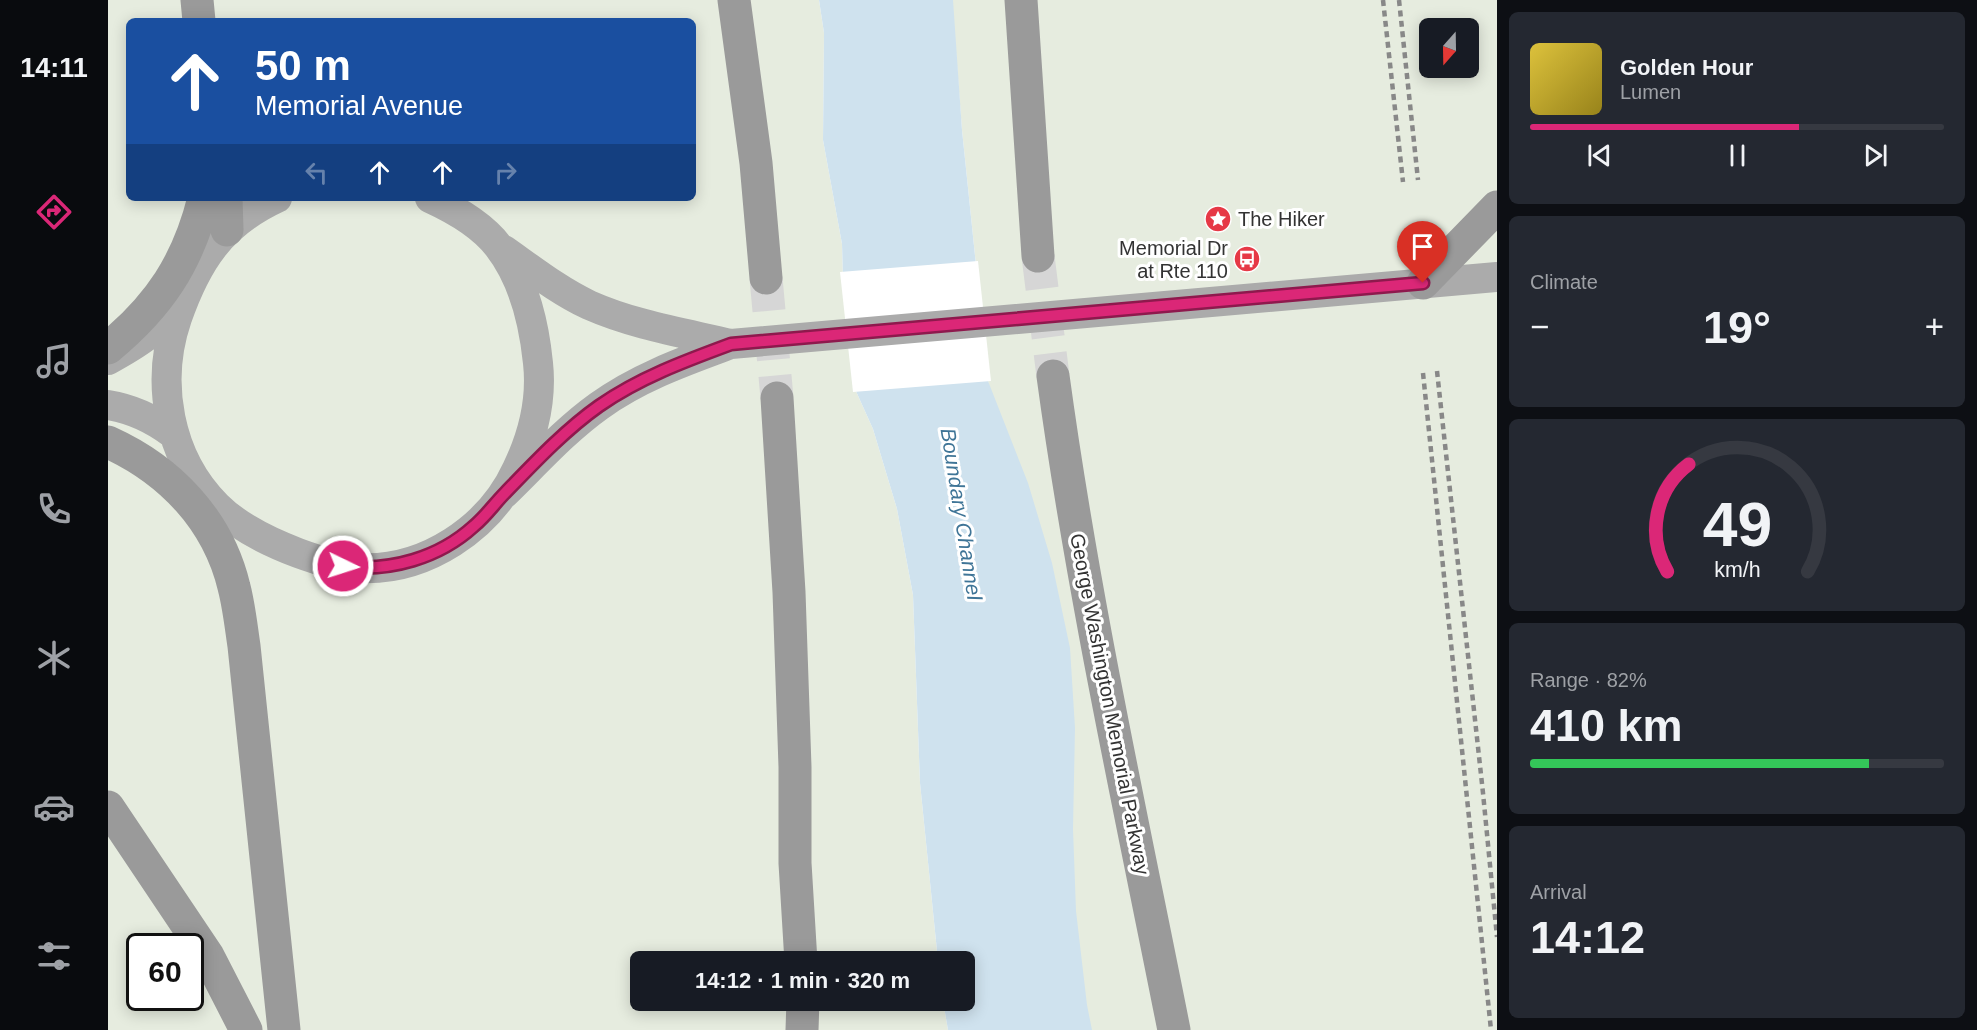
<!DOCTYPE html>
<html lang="en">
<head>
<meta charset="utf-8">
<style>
	body { margin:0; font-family:Helvetica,sans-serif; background:#242831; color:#f1f3f6; height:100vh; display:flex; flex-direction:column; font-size:22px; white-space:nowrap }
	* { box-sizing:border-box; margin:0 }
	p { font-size:20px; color:#9ea1a6 }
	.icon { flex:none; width:33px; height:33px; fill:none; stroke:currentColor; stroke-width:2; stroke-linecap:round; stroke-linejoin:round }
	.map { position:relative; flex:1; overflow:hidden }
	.sheet { display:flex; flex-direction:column; gap:12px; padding:12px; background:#0d0f14; width:480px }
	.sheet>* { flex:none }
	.guide { position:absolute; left:18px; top:18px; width:570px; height:183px; border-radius:9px; box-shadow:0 3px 15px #0003; background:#1a4fa0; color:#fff; overflow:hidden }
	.needle { width:39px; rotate:200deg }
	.buttons { position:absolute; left:1311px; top:18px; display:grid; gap:12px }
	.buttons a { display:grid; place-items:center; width:60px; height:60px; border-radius:9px; background:#171b24; box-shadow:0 3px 15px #0003; font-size:30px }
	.speed { position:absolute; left:18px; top:933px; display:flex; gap:12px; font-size:30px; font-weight:700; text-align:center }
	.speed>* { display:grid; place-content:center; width:78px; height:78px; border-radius:50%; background:#171b24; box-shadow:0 3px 15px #0003; line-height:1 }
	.speed .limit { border:3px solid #111; border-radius:9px; background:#fff; color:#111 }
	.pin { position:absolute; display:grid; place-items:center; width:51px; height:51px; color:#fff; margin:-62px -26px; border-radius:50% 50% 50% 0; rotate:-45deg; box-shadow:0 0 6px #0007 }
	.pin .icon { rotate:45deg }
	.me { position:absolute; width:66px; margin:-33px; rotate:94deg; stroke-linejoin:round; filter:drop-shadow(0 0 4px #0008) }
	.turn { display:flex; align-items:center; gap:21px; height:126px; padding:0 30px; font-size:27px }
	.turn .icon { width:78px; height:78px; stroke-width:2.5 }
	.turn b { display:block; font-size:42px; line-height:51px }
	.lanes { display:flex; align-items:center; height:57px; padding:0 30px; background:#0003; justify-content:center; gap:30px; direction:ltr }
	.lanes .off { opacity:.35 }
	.big { font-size:45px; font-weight:700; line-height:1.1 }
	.sheet .widget { flex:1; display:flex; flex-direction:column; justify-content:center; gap:9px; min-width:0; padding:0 21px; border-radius:9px; background:#242831 }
	.sheet .dial { align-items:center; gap:0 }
	.dial svg { height:156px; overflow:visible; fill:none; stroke:#363941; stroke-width:7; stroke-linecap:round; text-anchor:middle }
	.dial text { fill:#f1f3f6; stroke:none }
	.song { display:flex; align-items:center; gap:18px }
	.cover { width:72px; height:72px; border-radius:9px; background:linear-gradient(135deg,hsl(50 70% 55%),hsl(50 70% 35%)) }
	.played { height:6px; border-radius:3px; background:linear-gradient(90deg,#db2777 65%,#363941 65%) }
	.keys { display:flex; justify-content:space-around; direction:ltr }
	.heat { display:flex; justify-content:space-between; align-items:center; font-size:33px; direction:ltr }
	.charge { height:9px; border-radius:4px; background:linear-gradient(90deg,#34c759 82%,#363941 0) }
	.trip { position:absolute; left:522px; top:951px; width:345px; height:60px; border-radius:9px; background:#171b24; box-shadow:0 3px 15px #0003; font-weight:700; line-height:60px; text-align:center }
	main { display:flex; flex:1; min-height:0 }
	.tabs { display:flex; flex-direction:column; width:108px; justify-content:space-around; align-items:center; background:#090b0e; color:#9ea1a6 }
	.tabs .icon { width:42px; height:42px }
	.tabs .on { color:#db2777 }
	.tabs b { font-size:27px; color:#f1f3f6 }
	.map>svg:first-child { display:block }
</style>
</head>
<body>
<main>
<nav class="tabs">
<b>14:11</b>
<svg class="icon on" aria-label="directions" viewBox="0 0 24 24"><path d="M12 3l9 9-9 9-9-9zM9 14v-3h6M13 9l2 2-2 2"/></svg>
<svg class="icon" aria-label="music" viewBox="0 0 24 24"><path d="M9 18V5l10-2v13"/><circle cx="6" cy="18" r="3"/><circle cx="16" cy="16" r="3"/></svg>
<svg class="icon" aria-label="phone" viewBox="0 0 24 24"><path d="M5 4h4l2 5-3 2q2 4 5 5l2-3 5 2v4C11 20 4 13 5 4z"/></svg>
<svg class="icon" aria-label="climate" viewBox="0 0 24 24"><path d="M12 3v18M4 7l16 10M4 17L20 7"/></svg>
<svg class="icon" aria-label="car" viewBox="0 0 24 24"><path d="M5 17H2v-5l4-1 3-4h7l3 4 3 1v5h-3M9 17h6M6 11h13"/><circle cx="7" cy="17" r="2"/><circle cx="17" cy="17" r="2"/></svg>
<svg class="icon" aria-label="filters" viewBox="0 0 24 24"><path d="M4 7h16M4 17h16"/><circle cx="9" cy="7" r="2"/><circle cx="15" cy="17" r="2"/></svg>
</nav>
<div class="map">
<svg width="1389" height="1030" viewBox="0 0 1389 1030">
	<rect width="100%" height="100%" fill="#fff"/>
	<!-- green -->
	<path fill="#e6ecdf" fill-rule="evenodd" d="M 0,0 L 711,0 L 716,33 L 715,140 L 734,244 L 735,278 L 747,389 L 765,429 L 789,509 L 805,595 L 812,783 L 830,961 L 532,962 L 532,1000 L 835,1001 L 840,1030 L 0,1030 ZM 21,21 L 585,21 L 585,198 L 21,198 ZM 32,946 L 82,946 L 82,998 L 32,998 Z
		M 844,0 L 1389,0 L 1389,1030 L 977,1030 L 880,381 L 854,130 ZM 1322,28 L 1360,28 L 1360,68 L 1322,68 Z"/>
	<!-- water -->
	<path fill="#cfe2ee" d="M 711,0 L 845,0 L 854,130 L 880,381 L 920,483 L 944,563 L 962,648 L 967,728 L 965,829 L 968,911 L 979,1005 L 984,1030 L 840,1030 L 835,1001 L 856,1000 L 856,962 L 830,961 L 812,783 L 805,595 L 789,509 L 765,429 L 747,389 L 735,278 L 734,244 L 715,140 L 716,33 Z"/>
	<!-- pier -->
	<path fill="#fff" d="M 870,261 L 883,381 L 745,392 L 732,272 Z"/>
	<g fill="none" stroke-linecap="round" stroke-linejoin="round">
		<!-- highway-tunnel -->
		<path stroke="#d6d6d6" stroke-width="33" stroke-dasharray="33 16" stroke-linecap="butt" d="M 930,256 L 945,376
			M 658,278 L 669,398"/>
		<!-- major -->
		<path stroke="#ababab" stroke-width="30" d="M 169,198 C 113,224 89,261 69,318 C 47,382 60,457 109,506 C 131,528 161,542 190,553 C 209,560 230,567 250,568 C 317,572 382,528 409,469 C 425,436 434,400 430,363 C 426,323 415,278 390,246 C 374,225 346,209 322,198
			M 396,250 C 423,269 451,291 481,305 C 526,325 576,333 623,344
			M 0,360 C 29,344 49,332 69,304
			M 0,405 C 25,409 44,418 64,433
			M 396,494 C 427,464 456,431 491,406 C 531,377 577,361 623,344 L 1389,277"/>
		<!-- highway -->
		<path stroke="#9a9a9a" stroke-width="33" d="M 89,0 L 91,21
			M 626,0 L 648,163 L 658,278
			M 913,0 L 930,256
			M 118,198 L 119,230
			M 1315,283 L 1389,207
			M 0,348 C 51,306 80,263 96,198
			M 945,376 C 975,596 1023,813 1066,1030
			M 669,398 L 681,592 L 687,767 L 687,863 L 693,962
			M 0,442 C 62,470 110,520 126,587 C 131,606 133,626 136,646 L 176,1030
			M 0,807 L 100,956 L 138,1030
			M 694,1030 L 695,1000"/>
		<!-- rail -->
		<path stroke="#888" stroke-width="4.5" stroke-dasharray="6 4.5" stroke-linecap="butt" d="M 1275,0 L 1295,182
			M 1291,0 L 1310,180
			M 1329,371 L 1375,793 L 1389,937
			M 1315,373 L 1383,1030"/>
	</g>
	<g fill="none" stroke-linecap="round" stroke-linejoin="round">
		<defs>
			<path id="route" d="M 235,566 C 282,572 331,558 366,526 C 378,516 387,503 397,493 C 426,463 457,430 491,406 C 531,378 577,361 623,344 L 1315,283"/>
		</defs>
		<!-- route casing -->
		<use href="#route" stroke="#8e194d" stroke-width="15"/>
		<!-- route -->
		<use href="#route" stroke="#db2777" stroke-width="10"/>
	</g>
	<!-- icons -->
	<defs>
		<symbol id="sight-disc" viewBox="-11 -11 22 22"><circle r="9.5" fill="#e63946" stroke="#fff"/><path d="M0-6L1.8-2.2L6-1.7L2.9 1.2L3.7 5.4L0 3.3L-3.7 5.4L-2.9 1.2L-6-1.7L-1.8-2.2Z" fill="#fff"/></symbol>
		<symbol id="bus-disc" viewBox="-11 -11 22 22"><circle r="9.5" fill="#e63946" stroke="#fff"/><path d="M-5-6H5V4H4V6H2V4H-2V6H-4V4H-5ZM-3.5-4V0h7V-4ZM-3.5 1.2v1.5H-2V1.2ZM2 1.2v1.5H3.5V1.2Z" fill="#fff"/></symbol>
	</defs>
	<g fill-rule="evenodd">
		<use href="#sight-disc" x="1095" y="204" width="30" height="30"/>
		<use href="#bus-disc" x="1124" y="244" width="30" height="30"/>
	</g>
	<g text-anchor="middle" stroke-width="6" stroke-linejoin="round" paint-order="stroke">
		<!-- poi labels -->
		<g font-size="20" fill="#333" stroke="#fff" text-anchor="start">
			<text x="1130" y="226">The Hiker</text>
			<text x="1120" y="255" text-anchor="end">Memorial Dr<tspan x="1120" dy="23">at Rte 110</tspan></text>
		</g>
		<!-- street labels -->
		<g font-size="20" fill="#333" stroke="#fff">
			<text transform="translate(1002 704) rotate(79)" y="7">George Washington Memorial Parkway</text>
		</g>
		<!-- water labels -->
		<g font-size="21" font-style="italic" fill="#3f7597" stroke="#fff">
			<text transform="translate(853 514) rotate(81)" y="7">Boundary Channel</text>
		</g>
	</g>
</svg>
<div class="buttons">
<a><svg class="needle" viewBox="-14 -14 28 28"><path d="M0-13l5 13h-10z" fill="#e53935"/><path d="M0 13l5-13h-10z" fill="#9ea1a6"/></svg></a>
</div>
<div class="speed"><div class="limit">60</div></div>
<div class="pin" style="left:1315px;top:283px;background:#d93025"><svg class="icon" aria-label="arrive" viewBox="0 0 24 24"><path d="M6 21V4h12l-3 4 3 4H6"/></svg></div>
<svg class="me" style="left:235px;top:566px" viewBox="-20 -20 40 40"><circle r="17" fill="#db2777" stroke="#fff" stroke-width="3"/><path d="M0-11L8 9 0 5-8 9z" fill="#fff"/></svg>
<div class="trip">14:12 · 1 min · 320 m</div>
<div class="guide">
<div class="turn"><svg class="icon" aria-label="ahead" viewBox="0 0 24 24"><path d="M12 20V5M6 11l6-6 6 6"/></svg><div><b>50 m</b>Memorial Avenue</div></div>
<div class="lanes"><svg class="icon off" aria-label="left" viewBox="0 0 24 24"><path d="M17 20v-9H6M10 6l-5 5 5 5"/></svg><svg class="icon" aria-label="ahead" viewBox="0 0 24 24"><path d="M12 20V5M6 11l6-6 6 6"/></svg><svg class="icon" aria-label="ahead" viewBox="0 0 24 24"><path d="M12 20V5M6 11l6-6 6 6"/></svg><svg class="icon off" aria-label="right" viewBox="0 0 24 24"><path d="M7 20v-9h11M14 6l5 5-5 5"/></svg></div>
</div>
</div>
<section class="sheet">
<div class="widget">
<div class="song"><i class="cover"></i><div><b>Golden Hour</b><p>Lumen</p></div></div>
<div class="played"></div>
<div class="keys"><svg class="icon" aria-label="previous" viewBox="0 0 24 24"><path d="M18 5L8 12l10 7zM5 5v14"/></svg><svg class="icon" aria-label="pause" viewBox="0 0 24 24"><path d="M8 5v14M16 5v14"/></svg><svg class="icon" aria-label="next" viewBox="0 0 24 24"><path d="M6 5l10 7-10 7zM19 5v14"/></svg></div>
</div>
<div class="widget"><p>Climate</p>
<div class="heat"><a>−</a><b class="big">19°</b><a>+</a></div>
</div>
<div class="widget dial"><svg viewBox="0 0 100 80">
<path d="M14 69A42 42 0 1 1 86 69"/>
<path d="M14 69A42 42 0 0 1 25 14" stroke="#db2777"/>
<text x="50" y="56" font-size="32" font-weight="700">49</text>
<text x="50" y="72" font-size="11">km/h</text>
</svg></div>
<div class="widget"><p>Range · 82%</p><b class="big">410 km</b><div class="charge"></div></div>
<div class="widget"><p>Arrival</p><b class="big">14:12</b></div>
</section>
</main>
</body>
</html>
